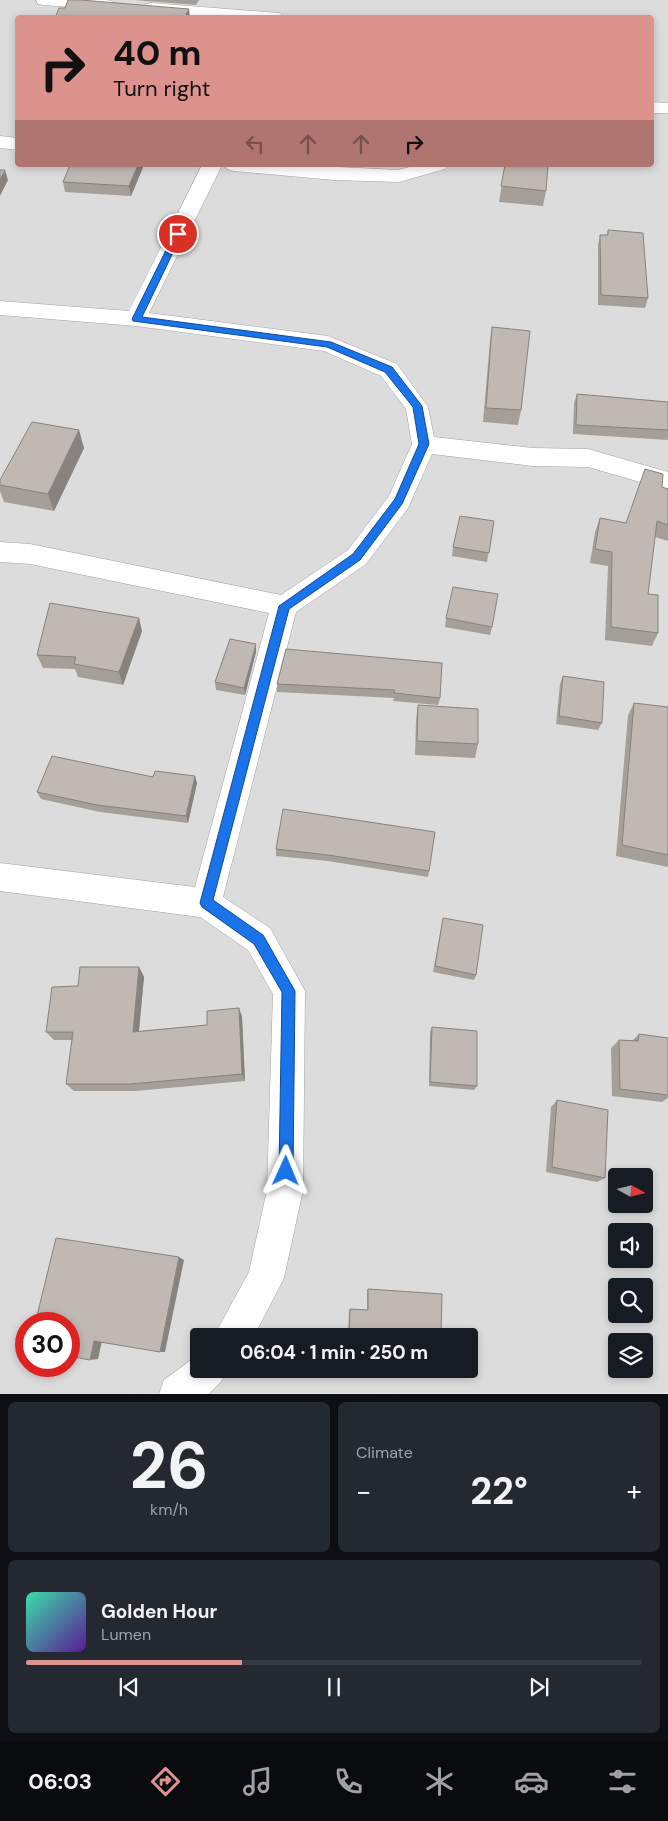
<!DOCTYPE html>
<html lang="en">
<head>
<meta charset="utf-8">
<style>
	body { margin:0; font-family:"DM Sans",sans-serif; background:#242831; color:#f1f3f6; height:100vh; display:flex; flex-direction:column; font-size:19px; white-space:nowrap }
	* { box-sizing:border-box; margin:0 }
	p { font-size:16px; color:#9ea1a6 }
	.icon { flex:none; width:28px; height:28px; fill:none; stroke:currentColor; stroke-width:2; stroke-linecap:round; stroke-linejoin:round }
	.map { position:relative; height:1394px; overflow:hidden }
	.panel { display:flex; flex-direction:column; gap:8px; padding:8px; background:#0d0f14; flex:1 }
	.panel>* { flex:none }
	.guide { position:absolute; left:15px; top:15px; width:639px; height:152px; border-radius:5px; box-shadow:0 2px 8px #0003; background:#dc938d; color:#111; overflow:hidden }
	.needle { width:32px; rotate:98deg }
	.fabs { position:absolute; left:608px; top:1168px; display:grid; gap:10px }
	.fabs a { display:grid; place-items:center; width:45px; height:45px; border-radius:5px; background:#171b24; box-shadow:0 2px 8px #0003; font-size:25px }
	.speed { position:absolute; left:15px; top:1312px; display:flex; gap:10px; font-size:25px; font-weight:700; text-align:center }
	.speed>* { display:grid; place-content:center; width:65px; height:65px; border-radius:50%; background:#171b24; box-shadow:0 2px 8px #0003; line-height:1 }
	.speed .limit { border:8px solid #d22; background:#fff; color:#111 }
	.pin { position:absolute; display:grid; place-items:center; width:42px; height:42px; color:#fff; margin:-21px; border:2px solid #fff; border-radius:50%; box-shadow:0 1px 5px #0007 }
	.me { position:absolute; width:55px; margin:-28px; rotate:1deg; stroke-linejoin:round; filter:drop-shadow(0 0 4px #0008) }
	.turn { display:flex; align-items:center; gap:18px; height:105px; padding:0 15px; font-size:22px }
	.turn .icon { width:65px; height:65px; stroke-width:2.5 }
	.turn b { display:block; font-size:35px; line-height:42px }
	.lanes { display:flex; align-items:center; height:48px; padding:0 15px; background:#0003; justify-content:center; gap:25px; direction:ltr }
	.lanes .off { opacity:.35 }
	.big { font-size:38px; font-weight:700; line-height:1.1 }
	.panel .tile { flex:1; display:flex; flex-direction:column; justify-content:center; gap:8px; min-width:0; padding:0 18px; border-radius:8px; background:#242831 }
	.panel .dial { align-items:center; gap:0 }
	.dial b { font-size:65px; line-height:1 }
	.song { display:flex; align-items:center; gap:15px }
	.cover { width:60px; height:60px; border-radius:8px; background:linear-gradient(135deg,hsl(160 70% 55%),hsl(270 70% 35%)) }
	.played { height:5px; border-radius:2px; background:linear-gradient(90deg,#dc938d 35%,#363941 35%) }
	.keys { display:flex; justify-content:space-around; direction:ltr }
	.heat { display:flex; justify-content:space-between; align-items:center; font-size:28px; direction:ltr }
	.panel .tiles { flex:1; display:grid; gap:8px; grid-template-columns:1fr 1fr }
	.tile:last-child { grid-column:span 2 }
	.trip { position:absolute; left:190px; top:1328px; width:288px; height:50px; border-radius:5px; background:#171b24; box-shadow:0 2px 8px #0003; font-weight:700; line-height:50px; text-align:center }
	.menu { display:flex; height:80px; justify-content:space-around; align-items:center; background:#090b0e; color:#9ea1a6 }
	.menu .icon { width:35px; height:35px }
	.menu .on { color:#dc938d }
	.menu b { font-size:22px; color:#f1f3f6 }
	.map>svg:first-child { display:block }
</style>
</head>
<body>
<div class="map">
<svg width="668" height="1394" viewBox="0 0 668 1394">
	<rect width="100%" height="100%" fill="#efede6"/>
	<!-- residential -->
	<path fill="#dddcdc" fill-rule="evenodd" d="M 0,0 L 668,0 L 668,1393 L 0,1394 ZM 18,18 L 651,18 L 651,165 L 18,165 ZM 616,1176 L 644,1176 L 644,1204 L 616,1204 ZM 616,1231 L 644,1231 L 644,1259 L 616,1259 ZM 616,1286 L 644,1286 L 644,1314 L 616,1314 ZM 26,1324 L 69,1324 L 69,1366 L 26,1366 ZM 199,1336 L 469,1336 L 469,1369 L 199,1369 ZM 616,1341 L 644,1341 L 644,1369 L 616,1369 Z"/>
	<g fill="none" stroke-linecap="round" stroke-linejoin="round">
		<defs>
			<path id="street" d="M 36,0 L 106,0 L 112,1 L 114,5 L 112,9 L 106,10 L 44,5 L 38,4 Z
				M 151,3 L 279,13 L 287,18 L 208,18 L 145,12 L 143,8 L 145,4 Z
				M 651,102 L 668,103 L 668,113 L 651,113 Z
				M 0,136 L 18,138 L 18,150 L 0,148 Z
				M 202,165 L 222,165 L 149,313 L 328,336 L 397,364 L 428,407 L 434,437 L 533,448 L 588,449 L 668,472 L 668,490 L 588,467 L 533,466 L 432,454 L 408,508 L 366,564 L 296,612 L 223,897 L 270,928 L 305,991 L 303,1190 L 284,1278 L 254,1336 L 214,1336 L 249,1272 L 267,1190 L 273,994 L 248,950 L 200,917 L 0,891 L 0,863 L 195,887 L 269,613 L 30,564 L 0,562 L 0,542 L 30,544 L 281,595 L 348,550 L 389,496 L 412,444 L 406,409 L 381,376 L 324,351 L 136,326 L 0,315 L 0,301 L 129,311 Z
				M 224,165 L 298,165 L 398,170 L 417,165 L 448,165 L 445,169 L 399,182 L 334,180 L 234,171 L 227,169 Z
				M 199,1354 L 199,1369 L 227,1369 L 221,1382 L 208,1394 L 159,1394 L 164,1380 Z"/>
		</defs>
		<!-- street casing -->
		<use href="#street" stroke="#a3a3a3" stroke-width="1"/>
		<!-- street -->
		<use href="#street" fill="#fff" fill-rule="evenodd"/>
	</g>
	<!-- wall -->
	<path fill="#a59f9a" d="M 134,0 L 199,0 L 196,5 Z
		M 144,165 L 131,196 L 65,192 L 63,182 Z
		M 505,165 L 546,191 L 543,206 L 499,202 Z
		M 608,230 L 648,298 L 645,308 L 598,305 L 598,245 L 600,235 L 607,235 Z
		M 492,327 L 521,410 L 518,425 L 483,422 L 490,341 Z
		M 577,394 L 668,402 L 668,440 L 573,434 L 574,403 Z
		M 84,448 L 54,511 L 4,502 L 0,491 L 0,480 Z
		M 662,487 L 668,489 L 668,541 L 655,537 L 648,594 L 658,633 L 652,646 L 605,640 L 608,566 L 590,563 L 595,532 L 600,518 L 626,523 Z
		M 494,521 L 487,562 L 452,556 L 453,547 Z
		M 446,618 L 492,627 L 490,635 L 445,627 Z
		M 142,631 L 123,685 L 78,677 L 75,669 L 43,668 L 37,655 Z
		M 286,649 L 440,698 L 438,705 L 393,701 L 394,698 L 277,692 L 277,684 Z
		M 256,652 L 245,695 L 216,690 L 215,682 Z
		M 563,676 L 602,723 L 598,730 L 556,724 L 560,684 Z
		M 634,703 L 668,707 L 668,867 L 616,856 L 628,715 Z
		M 418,705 L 478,744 L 475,758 L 415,755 L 416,720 Z
		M 153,777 L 197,783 L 188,823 L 100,812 L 41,799 L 37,792 Z
		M 435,832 L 428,877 L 328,861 L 276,856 L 276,849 Z
		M 443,918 L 476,975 L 474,980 L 433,972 Z
		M 139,967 L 144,977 L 139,1031 L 207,1025 L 239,1008 L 242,1017 L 245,1081 L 136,1091 L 74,1091 L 66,1084 L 72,1040 L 54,1040 L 46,1032 L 78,986 Z
		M 432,1027 L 477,1086 L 474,1090 L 429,1086 L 430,1032 Z
		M 639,1034 L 668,1038 L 668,1098 L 662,1102 L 612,1096 L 611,1048 L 619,1040 L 632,1041 Z
		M 557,1100 L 605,1178 L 597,1182 L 546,1172 L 551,1107 Z
		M 368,1289 L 441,1336 L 348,1336 L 349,1310 L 350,1309 L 367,1310 L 367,1290 Z"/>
	<!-- shaded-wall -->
	<path fill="#86827d" d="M 189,9 L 190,18 L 184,18 Z
		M 138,165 L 144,165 L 131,196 L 129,186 Z
		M 5,170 L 8,180 L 0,196 L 0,180 Z
		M 79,430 L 84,448 L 54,511 L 48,494 Z
		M 139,618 L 142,631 L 123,685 L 119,672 Z
		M 256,644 L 256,652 L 245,695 L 244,688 Z
		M 195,776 L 197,783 L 188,823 L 186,816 Z
		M 139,967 L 144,977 L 138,1040 L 133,1032 Z
		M 239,1008 L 242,1017 L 245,1081 L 242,1074 Z
		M 179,1257 L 184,1260 L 165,1352 L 160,1352 Z
		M 94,1341 L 102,1341 L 98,1359 L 90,1360 Z"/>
	<!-- building -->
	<path fill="#c0b9b3" stroke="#86827d" d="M 68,0 L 81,0 L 189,9 L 184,18 L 55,18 L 59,8 L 65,8 Z
		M 70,165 L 138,165 L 129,186 L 63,182 Z
		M 505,165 L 548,165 L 546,191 L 501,186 Z
		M 0,170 L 5,170 L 0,180 Z
		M 608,230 L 643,233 L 648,298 L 601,295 L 600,235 L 608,235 Z
		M 492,327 L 530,331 L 521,410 L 486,408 Z
		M 577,394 L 668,402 L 668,430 L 576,425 Z
		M 32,422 L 79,430 L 48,494 L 0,485 L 0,480 Z
		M 645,469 L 663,474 L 662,487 L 668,489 L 668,525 L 657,521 L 648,594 L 658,595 L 658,633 L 611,627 L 612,552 L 595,549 L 600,518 L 626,523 Z
		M 460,516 L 494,521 L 489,553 L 453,547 Z
		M 453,587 L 498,594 L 492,627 L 446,618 Z
		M 50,603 L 139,618 L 119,672 L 74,664 L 76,657 L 37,655 Z
		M 230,639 L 256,644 L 244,688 L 215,682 Z
		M 286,649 L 442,663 L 440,698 L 394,693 L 395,690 L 277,684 Z
		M 563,676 L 604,682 L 602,723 L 559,716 Z
		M 634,703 L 668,707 L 668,855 L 622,845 Z
		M 418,705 L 478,709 L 478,744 L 417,741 Z
		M 52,756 L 153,777 L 155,771 L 195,776 L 186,816 L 97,805 L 37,792 Z
		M 283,809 L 435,832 L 429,871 L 328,855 L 276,849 Z
		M 443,918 L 483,925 L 476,975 L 435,966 Z
		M 80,967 L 139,967 L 133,1032 L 207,1025 L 207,1011 L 239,1008 L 242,1074 L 130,1084 L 66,1084 L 73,1032 L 46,1032 L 52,987 L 78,986 Z
		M 432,1027 L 477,1031 L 477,1086 L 430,1082 Z
		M 639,1034 L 668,1038 L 668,1095 L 620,1089 L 619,1040 L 638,1041 Z
		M 557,1100 L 608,1110 L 605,1178 L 552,1167 Z
		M 56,1238 L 179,1257 L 160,1352 L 94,1341 L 90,1360 L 69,1356 L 69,1324 L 35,1324 Z
		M 368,1289 L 442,1294 L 441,1336 L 349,1336 L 350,1309 L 368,1310 Z"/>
	<!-- route -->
	<path fill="#1a73e8" stroke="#114b97" d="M 175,232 L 182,234 L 142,317 L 331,342 L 392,367 L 422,406 L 429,444 L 402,504 L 360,560 L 289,609 L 213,900 L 263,935 L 295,991 L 293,1171 L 291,1176 L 286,1179 L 281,1176 L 279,1171 L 282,992 L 254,944 L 202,907 L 200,903 L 279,606 L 353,554 L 395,499 L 419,444 L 413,407 L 385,372 L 327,347 L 133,321 L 132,319 Z"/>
</svg>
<div class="fabs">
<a><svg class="needle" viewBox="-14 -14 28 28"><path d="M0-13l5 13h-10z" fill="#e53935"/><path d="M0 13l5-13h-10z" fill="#9ea1a6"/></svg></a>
<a><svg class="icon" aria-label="sound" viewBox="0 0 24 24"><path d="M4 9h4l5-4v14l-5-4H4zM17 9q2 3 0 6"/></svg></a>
<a><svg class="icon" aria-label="search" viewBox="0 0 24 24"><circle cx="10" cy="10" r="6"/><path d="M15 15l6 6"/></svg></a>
<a><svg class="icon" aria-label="layers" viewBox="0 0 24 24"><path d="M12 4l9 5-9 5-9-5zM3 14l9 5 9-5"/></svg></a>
</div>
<div class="speed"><div class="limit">30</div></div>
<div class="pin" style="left:178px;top:234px;background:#d93025"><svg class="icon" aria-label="arrive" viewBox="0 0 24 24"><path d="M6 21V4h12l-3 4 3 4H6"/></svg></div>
<svg class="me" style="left:286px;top:1171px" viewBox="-20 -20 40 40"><path d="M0-17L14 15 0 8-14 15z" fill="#1a73e8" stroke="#fff" stroke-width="4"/></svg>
<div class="trip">06:04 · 1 min · 250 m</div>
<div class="guide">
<div class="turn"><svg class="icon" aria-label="right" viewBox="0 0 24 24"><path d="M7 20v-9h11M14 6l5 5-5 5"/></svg><div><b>40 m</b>Turn right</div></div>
<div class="lanes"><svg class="icon off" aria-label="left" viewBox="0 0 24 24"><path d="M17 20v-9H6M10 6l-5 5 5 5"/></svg><svg class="icon off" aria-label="ahead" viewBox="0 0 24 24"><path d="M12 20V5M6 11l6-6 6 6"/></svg><svg class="icon off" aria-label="ahead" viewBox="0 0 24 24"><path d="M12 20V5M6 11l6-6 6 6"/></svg><svg class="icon" aria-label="right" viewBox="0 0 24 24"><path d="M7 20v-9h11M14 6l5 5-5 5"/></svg></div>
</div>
</div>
<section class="panel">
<div class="tiles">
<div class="tile dial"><b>26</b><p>km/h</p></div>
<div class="tile"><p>Climate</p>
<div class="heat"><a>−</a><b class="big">22°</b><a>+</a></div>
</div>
<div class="tile">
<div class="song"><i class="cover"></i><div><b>Golden Hour</b><p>Lumen</p></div></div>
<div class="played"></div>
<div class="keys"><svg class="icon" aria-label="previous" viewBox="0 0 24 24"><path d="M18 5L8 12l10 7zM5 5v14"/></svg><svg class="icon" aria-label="pause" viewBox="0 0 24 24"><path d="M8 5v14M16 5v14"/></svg><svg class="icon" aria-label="next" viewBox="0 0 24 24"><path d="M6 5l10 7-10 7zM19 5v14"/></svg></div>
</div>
</div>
</section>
<nav class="menu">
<b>06:03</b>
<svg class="icon on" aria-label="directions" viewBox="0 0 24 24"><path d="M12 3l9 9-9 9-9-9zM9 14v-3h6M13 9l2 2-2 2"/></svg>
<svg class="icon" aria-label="music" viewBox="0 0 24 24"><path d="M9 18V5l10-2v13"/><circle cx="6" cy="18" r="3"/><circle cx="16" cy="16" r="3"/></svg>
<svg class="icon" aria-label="phone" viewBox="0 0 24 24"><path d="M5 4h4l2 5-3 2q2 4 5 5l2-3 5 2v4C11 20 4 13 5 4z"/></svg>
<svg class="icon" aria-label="climate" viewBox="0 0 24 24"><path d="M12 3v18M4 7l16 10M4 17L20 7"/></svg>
<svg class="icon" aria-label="car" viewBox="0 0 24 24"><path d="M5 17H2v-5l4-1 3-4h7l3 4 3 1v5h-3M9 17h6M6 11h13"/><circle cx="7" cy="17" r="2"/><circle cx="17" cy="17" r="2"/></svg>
<svg class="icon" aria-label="filters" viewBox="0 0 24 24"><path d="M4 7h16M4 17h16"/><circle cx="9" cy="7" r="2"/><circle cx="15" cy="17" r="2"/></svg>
</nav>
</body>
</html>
